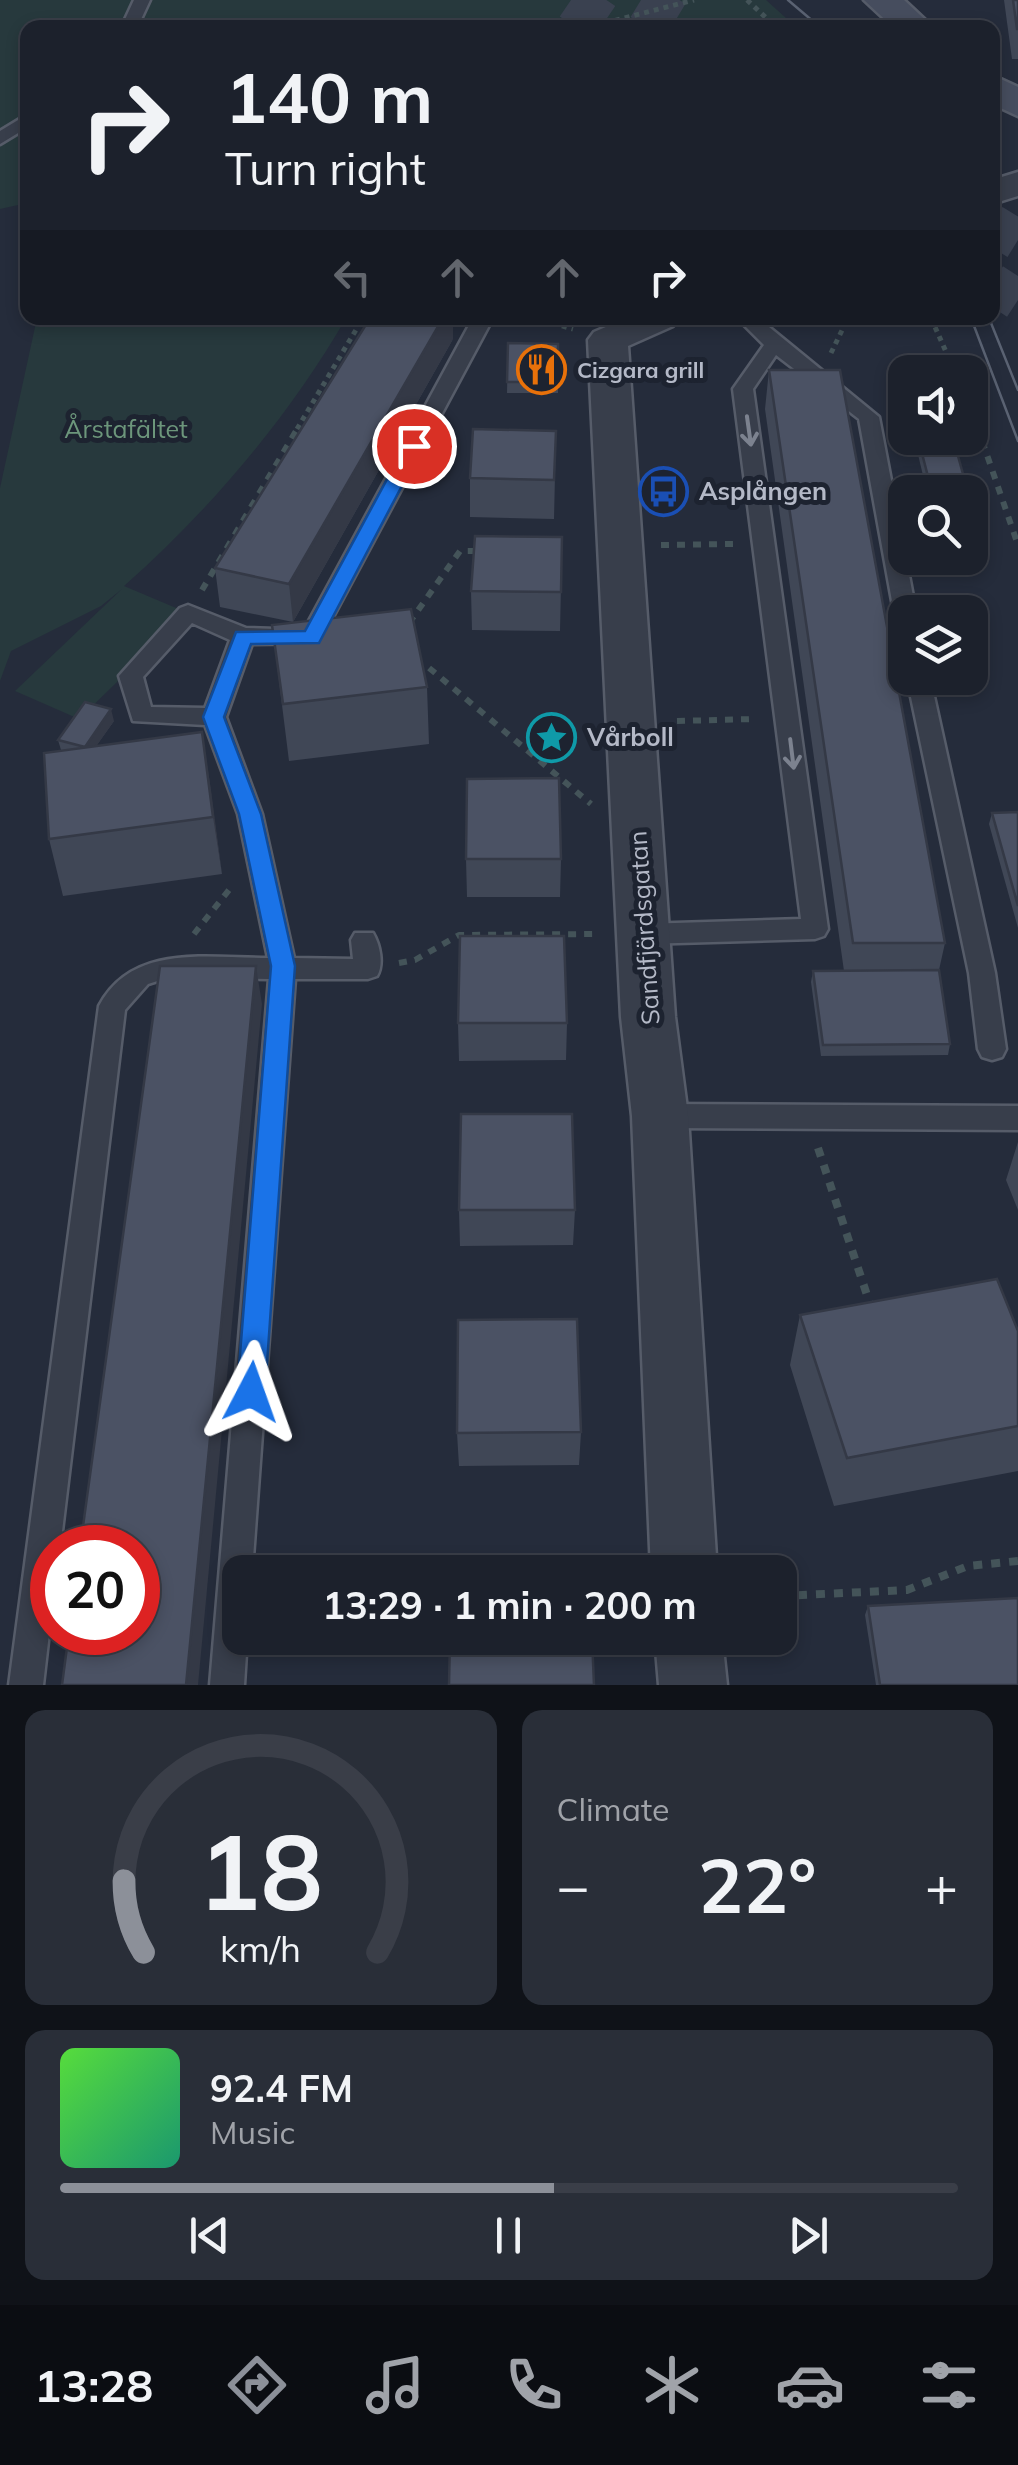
<!DOCTYPE html>
<html lang="en">
<head>
<meta charset="utf-8">
<style>
	body { margin:0; font-family:Mulish,sans-serif; background:#292e38; color:#f1f3f6; height:100vh; display:flex; flex-direction:column; font-size:38px; white-space:nowrap }
	* { box-sizing:border-box; margin:0 }
	p { font-size:32px; color:#a0a3a9 }
	.icon { flex:none; width:55px; height:55px; fill:none; stroke:currentColor; stroke-width:2; stroke-linecap:round; stroke-linejoin:round }
	.map { position:relative; height:1685px; overflow:hidden }
	.details { display:flex; flex-direction:column; gap:25px; padding:25px; background:#0f1218; flex:1 }
	.details>* { flex:none }
	.hud { position:absolute; left:20px; top:20px; width:980px; height:305px; border-radius:20px; box-shadow:0 5px 15px #0003,0 0 0 2px #3a3e48; background:#1c212c; color:#f1f3f6; overflow:hidden }
	.fabs { position:absolute; left:888px; top:355px; display:grid; gap:20px }
	.fabs a { display:grid; place-items:center; width:100px; height:100px; border-radius:20px; background:#1c212c; box-shadow:0 5px 15px #0003,0 0 0 2px #3a3e48; font-size:50px }
	.speed { position:absolute; left:30px; top:1525px; display:flex; gap:20px; font-size:50px; font-weight:700; text-align:center }
	.speed>* { display:grid; place-content:center; width:130px; height:130px; border-radius:50%; background:#1c212c; box-shadow:0 5px 15px #0003,0 0 0 2px #3a3e48; line-height:1 }
	.speed .limit { border:15px solid #d22; background:#fff; color:#111 }
	.pin { position:absolute; display:grid; place-items:center; width:85px; height:85px; color:#fff; margin:-42px; border:5px solid #fff; border-radius:50%; box-shadow:0 2px 10px #0007 }
	.me { position:absolute; width:110px; margin:-55px; rotate:4deg; stroke-linejoin:round; filter:drop-shadow(0 0 8px #0008) }
	.turn { display:flex; align-items:center; gap:35px; height:210px; padding:0 40px; font-size:45px }
	.turn .icon { width:130px; height:130px; stroke-width:2.5 }
	.turn b { display:block; font-size:70px; line-height:85px }
	.lanes { display:flex; align-items:center; height:95px; padding:0 40px; background:#0003; justify-content:center; gap:50px; direction:ltr }
	.lanes .off { opacity:.35 }
	.big { font-size:75px; font-weight:700; line-height:1.1 }
	.details .tile { flex:1; display:flex; flex-direction:column; justify-content:center; gap:15px; min-width:0; padding:0 35px; border-radius:20px; background:#292e38 }
	.details .dial { align-items:center; gap:0 }
	.dial svg { height:260px; overflow:visible; fill:none; stroke:#3a3e48; stroke-width:7; stroke-linecap:round; text-anchor:middle }
	.dial text { fill:#f1f3f6; stroke:none }
	.song { display:flex; align-items:center; gap:30px }
	.cover { width:120px; height:120px; border-radius:15px; background:linear-gradient(135deg,hsl(110 70% 55%),hsl(160 70% 35%)) }
	.played { height:10px; border-radius:5px; background:linear-gradient(90deg,#8c9099 55%,#3a3e48 55%) }
	.keys { display:flex; justify-content:space-around; direction:ltr }
	.heat { display:flex; justify-content:space-between; align-items:center; font-size:55px; direction:ltr }
	.details .tiles { flex:1; display:grid; gap:25px; grid-template-columns:1fr 1fr }
	.tile:last-child { grid-column:span 2 }
	.trip { position:absolute; left:222px; top:1555px; width:575px; height:100px; border-radius:20px; background:#1c212c; box-shadow:0 5px 15px #0003,0 0 0 2px #3a3e48; font-weight:700; line-height:100px; text-align:center }
	.tab-bar { display:flex; height:160px; justify-content:space-around; align-items:center; background:#0b0d12; color:#a0a3a9 }
	.tab-bar .icon { width:70px; height:70px }
	.tab-bar .active { color:#8c9099 }
	.tab-bar b { font-size:45px; color:#f1f3f6 }
	.map>svg:first-child { display:block }
</style>
</head>
<body>
<div class="map">
<svg width="1018" height="1685" viewBox="0 0 1018 1685">
	<rect width="100%" height="100%" fill="#252c3b"/>
	<!-- green -->
	<path fill="#27393d" d="M 0,0 L 766,0 L 796,27 L 28,28 L 27,203 L 0,209 Z
		M 37,318 L 346,318 C 289,417 210,510 124,586 L 188,613 L 79,719 L 15,691 L 122,589 L 101,606 L 11,651 L 0,681 L 0,488 Z"/>
	<g fill="none" stroke-linecap="round" stroke-linejoin="round">
		<!-- highway-tunnel -->
		<path stroke="#3a4150" stroke-width="40" stroke-dasharray="40 20" stroke-linecap="butt" d="M 571,0 L 612,28
			M 641,0 L 687,28
			M 992,224 L 1018,240
			M 992,283 L 1018,300"/>
		<defs>
			<path id="lane" d="M 134,0 L 150,0 L 137,28 L 121,28 Z
				M 28,114 L 28,127 L 0,144 L 0,131 Z
				M 473,318 L 493,318 L 319,643 L 252,644 L 226,717 L 262,814 L 294,958 L 353,959 L 351,940 L 355,933 L 373,933 C 380,945 384,964 377,976 L 368,979 L 295,979 L 252,1572 L 240,1572 L 240,1638 L 247,1638 L 244,1685 L 210,1685 L 269,979 L 167,978 L 148,984 L 125,1010 L 60,1548 L 52,1548 L 52,1607 L 43,1685 L 9,1685 L 99,1006 C 132,943 208,958 268,958 L 238,814 L 205,725 L 133,721 L 119,676 L 180,608 L 188,605 L 246,628 L 304,630 ZM 192,623 L 230,640 L 205,708 L 151,707 L 143,677 Z
				M 737,318 L 758,318 L 879,417 L 916,612 L 905,612 L 905,620 L 894,612 L 859,419 L 776,355 L 753,389 L 828,929 L 824,936 L 815,939 L 643,944 L 634,941 L 630,934 L 634,927 L 643,924 L 801,919 L 733,389 L 764,345 Z
				M 907,678 L 930,678 L 995,973 L 1006,1049 L 1002,1057 L 992,1060 L 982,1057 L 978,1049 L 969,973 Z
				M 660,1104 L 1018,1106 L 1018,1130 L 660,1128 L 650,1124 L 646,1116 L 650,1108 Z"/>
			<path id="street" d="M 1018,172 L 1018,196 L 992,204 L 992,180 Z
				M 627,318 L 678,318 L 673,326 L 628,346 L 675,1017 L 688,1116 L 717,1572 L 651,1572 L 632,1116 L 621,1017 L 588,340 L 594,332 Z
				M 655,1638 L 722,1638 L 727,1685 L 659,1685 Z"/>
			<path id="secondary" d="M 864,0 L 904,0 L 934,28 L 894,28 Z
				M 992,75 L 1018,87 L 1018,116 L 992,104 Z"/>
		</defs>
		<!-- lane casing -->
		<use href="#lane" stroke="#565c69" stroke-width="5"/>
		<!-- street casing -->
		<use href="#street" stroke="#565c69" stroke-width="5"/>
		<!-- secondary casing -->
		<use href="#secondary" stroke="#565c69" stroke-width="5"/>
		<!-- path-far2 -->
		<path stroke="#445459" stroke-width="5" stroke-dasharray="5 5" stroke-linecap="butt" d="M 747,0 L 777,28
			M 586,28 L 694,0
			M 533,318 L 573,329
			M 931,318 L 955,372
			M 831,353 L 848,318
			M 970,406 L 978,429
			M 297,429 L 363,318"/>
		<!-- path-far1 -->
		<path stroke="#445459" stroke-width="6" stroke-dasharray="8 8" stroke-linecap="butt" d="M 977,426 L 1018,545
			M 661,545 L 733,544
			M 202,590 L 299,426
			M 409,623 L 460,551 L 479,551
			M 414,663 L 428,667 L 591,804
			M 677,721 L 754,719
			M 194,934 L 233,885
			M 399,963 L 415,960 L 459,935 L 599,934"/>
		<!-- path -->
		<path stroke="#445459" stroke-width="8" stroke-dasharray="9 9" stroke-linecap="butt" d="M 818,1148 L 871,1307
			M 780,1596 L 907,1590 L 968,1566 L 1018,1561"/>
		<!-- lane -->
		<use href="#lane" fill="#383e4b" fill-rule="evenodd"/>
		<!-- street -->
		<use href="#street" fill="#383e4b" fill-rule="evenodd"/>
		<!-- secondary -->
		<use href="#secondary" fill="#464d5e" fill-rule="evenodd"/>
		<!-- tram -->
		<path stroke="#5a6272" stroke-width="2.5" d="M 788,0 L 821,28
			M 971,318 L 1018,441
			M 989,318 L 1018,390"/>
	</g>
	<!-- wall -->
	<path fill="#404756" d="M 1004,0 L 1018,0 L 1018,59 L 1012,59 Z
		M 453,339 L 293,622 L 220,607 L 215,568 Z
		M 508,343 L 558,344 L 558,393 L 507,393 Z
		M 769,370 L 945,943 L 939,970 L 950,1044 L 948,1055 L 821,1056 L 811,982 L 813,971 L 844,971 L 765,409 Z
		M 556,431 L 554,519 L 470,517 L 470,478 Z
		M 914,438 L 953,438 L 968,492 L 927,492 Z
		M 562,537 L 560,631 L 472,630 L 471,591 Z
		M 272,625 L 427,687 L 429,744 L 289,761 Z
		M 114,721 L 96,746 L 202,732 L 222,874 L 63,896 L 49,839 L 61,750 L 58,740 Z
		M 1018,812 L 1018,928 L 989,824 L 992,813 Z
		M 466,859 L 561,859 L 560,897 L 467,897 Z
		M 458,1023 L 567,1023 L 566,1060 L 459,1061 Z
		M 1018,1142 L 1018,1210 L 1006,1180 Z
		M 459,1210 L 575,1210 L 573,1245 L 460,1246 Z
		M 800,1315 L 1018,1331 L 1018,1471 L 834,1506 L 790,1365 Z
		M 581,1432 L 579,1465 L 459,1466 L 457,1433 Z
		M 868,1606 L 1018,1685 L 876,1685 L 865,1615 Z"/>
	<!-- shaded-wall -->
	<path fill="#343946" d="M 443,318 L 453,318 L 453,339 L 293,622 L 289,584 Z
		M 111,709 L 114,721 L 88,758 L 85,747 Z
		M 202,732 L 211,790 L 222,874 L 213,817 Z
		M 256,966 L 262,1004 L 198,1685 L 186,1685 Z"/>
	<!-- building -->
	<path fill="#4b5264" stroke="#343946" stroke-width="2.5" d="M 1013,0 L 1018,0 L 1018,29 L 1017,29 Z
		M 370,318 L 443,318 L 289,584 L 215,568 Z
		M 508,343 L 558,344 L 558,382 L 507,382 Z
		M 769,370 L 840,370 L 945,943 L 853,943 Z
		M 473,429 L 556,431 L 554,480 L 470,478 Z
		M 918,438 L 953,438 L 968,492 L 932,492 Z
		M 475,536 L 562,537 L 561,592 L 471,591 Z
		M 411,609 L 427,687 L 283,704 L 272,625 Z
		M 85,702 L 111,709 L 85,747 L 58,740 Z
		M 202,732 L 213,817 L 49,839 L 44,753 Z
		M 559,778 L 561,859 L 466,859 L 467,779 Z
		M 1018,812 L 1018,906 L 992,813 Z
		M 460,936 L 564,936 L 567,1023 L 458,1023 Z
		M 160,966 L 256,966 L 186,1685 L 62,1685 L 69,1632 L 138,1632 L 138,1548 L 80,1548 Z
		M 939,970 L 950,1044 L 823,1045 L 813,971 Z
		M 461,1114 L 572,1114 L 575,1210 L 459,1210 Z
		M 997,1279 L 1018,1331 L 1018,1426 L 847,1458 L 800,1315 Z
		M 577,1319 L 581,1432 L 457,1433 L 458,1320 Z
		M 1018,1598 L 1018,1685 L 880,1685 L 868,1606 Z
		M 450,1638 L 592,1638 L 594,1685 L 449,1685 Z"/>
	<!-- one-way arrows -->
	<defs><path id="oneway-shaft" d="M-6 0H5M1.5-3L5.5 0L1.5 3" fill="none" stroke-width="1.6" stroke-linecap="round" stroke-linejoin="round" transform="scale(2.5)"/></defs>
	<g stroke="#7c828f">
		<use href="#oneway-shaft" transform="translate(749 431) rotate(82)"/>
		<use href="#oneway-shaft" transform="translate(792 754) rotate(83)"/>
	</g>
	<!-- route -->
	<path fill="#1a73e8" stroke="#114b97" stroke-width="2.5" d="M 414,440 L 423,446 L 319,643 L 251,644 L 224,717 L 261,814 L 295,966 L 265,1392 L 261,1401 L 251,1405 L 241,1401 L 237,1392 L 271,966 L 239,814 L 203,717 L 236,632 L 305,631 L 405,446 Z"/>
	<!-- icons -->
	<defs>
		<symbol id="restaurant-ring" viewBox="-11 -11 22 22"><circle r="9.5" fill="#1d2330" stroke="#e8710a" stroke-width="1.5"/><path d="M-5-6h1v4h1v-4h1v4h1v-4h1v5L-1.5 .5V6h-2V.5L-5-1ZM5-6V6H3V1.5H1.5Q1.5-4 5-6Z" fill="#e8710a"/></symbol>
		<symbol id="bus-ring" viewBox="-11 -11 22 22"><circle r="9.5" fill="#1d2330" stroke="#1a4fb4" stroke-width="1.5"/><path d="M-5-6H5V4H4V6H2V4H-2V6H-4V4H-5ZM-3.5-4V0h7V-4ZM-3.5 1.2v1.5H-2V1.2ZM2 1.2v1.5H3.5V1.2Z" fill="#1a4fb4"/></symbol>
		<symbol id="sight-ring" viewBox="-11 -11 22 22"><circle r="9.5" fill="#1d2330" stroke="#0f9aa8" stroke-width="1.5"/><path d="M0-6L1.8-2.2L6-1.7L2.9 1.2L3.7 5.4L0 3.3L-3.7 5.4L-2.9 1.2L-6-1.7L-1.8-2.2Z" fill="#0f9aa8"/></symbol>
	</defs>
	<g fill-rule="evenodd">
		<use href="#restaurant-ring" x="514" y="342" width="55" height="55"/>
		<use href="#bus-ring" x="636" y="464" width="55" height="55"/>
		<use href="#sight-ring" x="524" y="710" width="55" height="55"/>
	</g>
	<g text-anchor="middle" stroke-width="10" stroke-linejoin="round" paint-order="stroke">
		<!-- far-poi labels -->
		<g font-size="22" font-weight="bold" fill="#b4b9c7" stroke="#1d2330" text-anchor="start">
			<text x="577" y="378">Cizgara grill</text>
		</g>
		<!-- park labels -->
		<g font-size="25" fill="#6c967b" stroke="#1d2330">
			<text x="126" y="438">Årstafältet</text>
		</g>
		<!-- poi labels -->
		<g font-size="25" font-weight="bold" fill="#b4b9c7" stroke="#1d2330" text-anchor="start">
			<text x="699" y="500">Asplången</text>
			<text x="587" y="746">Vårboll</text>
		</g>
		<!-- street labels -->
		<g font-size="25" fill="#b4b9c7" stroke="#1d2330">
			<text transform="translate(644 928) rotate(-94)" y="9">Sandfjärdsgatan</text>
		</g>
	</g>
</svg>
<div class="fabs">
<a><svg class="icon" aria-label="sound" viewBox="0 0 24 24"><path d="M4 9h4l5-4v14l-5-4H4zM17 9q2 3 0 6"/></svg></a>
<a><svg class="icon" aria-label="search" viewBox="0 0 24 24"><circle cx="10" cy="10" r="6"/><path d="M15 15l6 6"/></svg></a>
<a><svg class="icon" aria-label="layers" viewBox="0 0 24 24"><path d="M12 4l9 5-9 5-9-5zM3 14l9 5 9-5"/></svg></a>
</div>
<div class="speed"><div class="limit">20</div></div>
<div class="pin" style="left:414px;top:446px;background:#d93025"><svg class="icon" aria-label="arrive" viewBox="0 0 24 24"><path d="M6 21V4h12l-3 4 3 4H6"/></svg></div>
<svg class="me" style="left:251px;top:1392px" viewBox="-20 -20 40 40"><path d="M0-17L14 15 0 8-14 15z" fill="#1a73e8" stroke="#fff" stroke-width="4"/></svg>
<div class="trip">13:29 · 1 min · 200 m</div>
<div class="hud">
<div class="turn"><svg class="icon" aria-label="right" viewBox="0 0 24 24"><path d="M7 20v-9h11M14 6l5 5-5 5"/></svg><div><b>140 m</b>Turn right</div></div>
<div class="lanes"><svg class="icon off" aria-label="left" viewBox="0 0 24 24"><path d="M17 20v-9H6M10 6l-5 5 5 5"/></svg><svg class="icon off" aria-label="ahead" viewBox="0 0 24 24"><path d="M12 20V5M6 11l6-6 6 6"/></svg><svg class="icon off" aria-label="ahead" viewBox="0 0 24 24"><path d="M12 20V5M6 11l6-6 6 6"/></svg><svg class="icon" aria-label="right" viewBox="0 0 24 24"><path d="M7 20v-9h11M14 6l5 5-5 5"/></svg></div>
</div>
</div>
<section class="details">
<div class="tiles">
<div class="tile dial"><svg viewBox="0 0 100 80">
<path d="M14 69A42 42 0 1 1 86 69"/>
<path d="M14 69A42 42 0 0 1 8 47" stroke="#8c9099"/>
<text x="50" y="56" font-size="32" font-weight="700">18</text>
<text x="50" y="72" font-size="11">km/h</text>
</svg></div>
<div class="tile"><p>Climate</p>
<div class="heat"><a>−</a><b class="big">22°</b><a>+</a></div>
</div>
<div class="tile">
<div class="song"><i class="cover"></i><div><b>92.4 FM</b><p>Music</p></div></div>
<div class="played"></div>
<div class="keys"><svg class="icon" aria-label="previous" viewBox="0 0 24 24"><path d="M18 5L8 12l10 7zM5 5v14"/></svg><svg class="icon" aria-label="pause" viewBox="0 0 24 24"><path d="M8 5v14M16 5v14"/></svg><svg class="icon" aria-label="next" viewBox="0 0 24 24"><path d="M6 5l10 7-10 7zM19 5v14"/></svg></div>
</div>
</div>
</section>
<nav class="tab-bar">
<b>13:28</b>
<svg class="icon active" aria-label="directions" viewBox="0 0 24 24"><path d="M12 3l9 9-9 9-9-9zM9 14v-3h6M13 9l2 2-2 2"/></svg>
<svg class="icon" aria-label="music" viewBox="0 0 24 24"><path d="M9 18V5l10-2v13"/><circle cx="6" cy="18" r="3"/><circle cx="16" cy="16" r="3"/></svg>
<svg class="icon" aria-label="phone" viewBox="0 0 24 24"><path d="M5 4h4l2 5-3 2q2 4 5 5l2-3 5 2v4C11 20 4 13 5 4z"/></svg>
<svg class="icon" aria-label="climate" viewBox="0 0 24 24"><path d="M12 3v18M4 7l16 10M4 17L20 7"/></svg>
<svg class="icon" aria-label="car" viewBox="0 0 24 24"><path d="M5 17H2v-5l4-1 3-4h7l3 4 3 1v5h-3M9 17h6M6 11h13"/><circle cx="7" cy="17" r="2"/><circle cx="17" cy="17" r="2"/></svg>
<svg class="icon" aria-label="filters" viewBox="0 0 24 24"><path d="M4 7h16M4 17h16"/><circle cx="9" cy="7" r="2"/><circle cx="15" cy="17" r="2"/></svg>
</nav>
</body>
</html>
